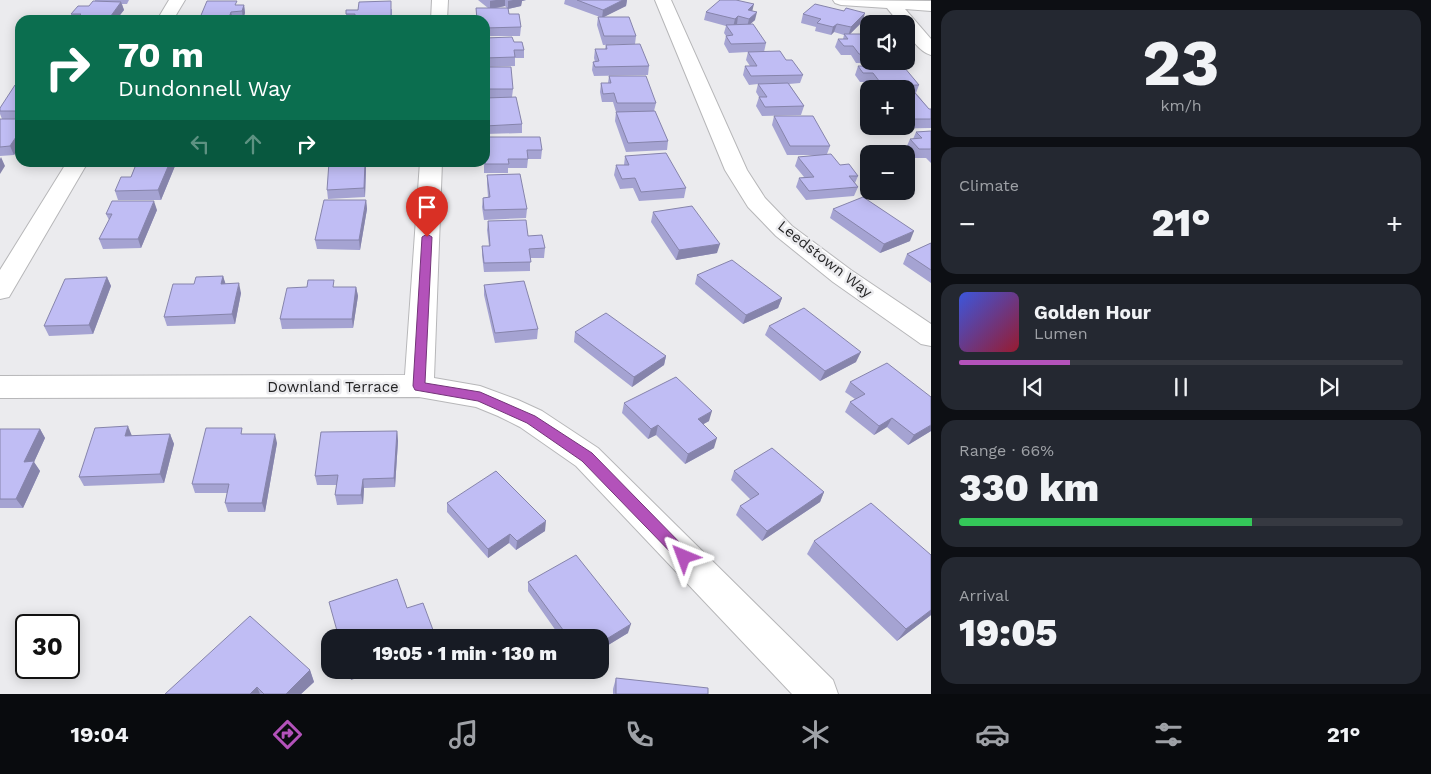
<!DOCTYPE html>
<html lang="en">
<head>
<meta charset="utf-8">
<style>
	body { margin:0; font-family:"Work Sans",sans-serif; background:#242831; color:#f1f3f6; height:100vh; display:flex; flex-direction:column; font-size:19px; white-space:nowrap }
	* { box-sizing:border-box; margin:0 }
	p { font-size:16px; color:#9ea1a6 }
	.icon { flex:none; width:28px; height:28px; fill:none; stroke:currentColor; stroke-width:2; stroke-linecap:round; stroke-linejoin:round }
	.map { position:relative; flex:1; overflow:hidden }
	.drawer { display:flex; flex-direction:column; gap:10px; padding:10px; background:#0d0f14; width:500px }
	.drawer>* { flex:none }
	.banner { position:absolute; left:15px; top:15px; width:475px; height:152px; border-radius:15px; box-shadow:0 2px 12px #0003; background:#0b6e4f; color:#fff; overflow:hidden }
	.buttons { position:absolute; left:860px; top:15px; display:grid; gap:10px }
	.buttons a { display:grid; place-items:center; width:55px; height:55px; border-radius:10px; background:#171b24; box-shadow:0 2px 12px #0003; font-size:25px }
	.speed { position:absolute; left:15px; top:614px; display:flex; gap:10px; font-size:25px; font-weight:700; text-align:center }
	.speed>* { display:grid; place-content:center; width:65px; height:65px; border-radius:50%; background:#171b24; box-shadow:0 2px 12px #0003; line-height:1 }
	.speed .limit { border:2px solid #111; border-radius:8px; background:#fff; color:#111 }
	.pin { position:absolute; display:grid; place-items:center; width:42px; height:42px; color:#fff; margin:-51px -21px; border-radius:50% 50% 50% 0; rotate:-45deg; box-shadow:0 0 5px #0007 }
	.pin .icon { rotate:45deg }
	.me { position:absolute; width:55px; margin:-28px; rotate:316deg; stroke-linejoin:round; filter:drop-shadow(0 0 4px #0008) }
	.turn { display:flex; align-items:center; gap:18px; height:105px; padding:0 20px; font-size:22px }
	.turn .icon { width:65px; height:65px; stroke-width:2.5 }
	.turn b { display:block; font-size:35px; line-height:42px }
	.lanes { display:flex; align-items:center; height:48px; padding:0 20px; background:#0003; justify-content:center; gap:25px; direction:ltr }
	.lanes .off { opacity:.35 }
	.big { font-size:38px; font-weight:800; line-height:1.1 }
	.drawer .tile { flex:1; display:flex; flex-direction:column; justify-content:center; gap:8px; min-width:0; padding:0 18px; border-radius:15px; background:#242831 }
	.drawer .dial { align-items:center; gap:0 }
	.dial b { font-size:65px; line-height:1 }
	.song { display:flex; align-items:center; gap:15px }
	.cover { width:60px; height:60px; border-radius:8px; background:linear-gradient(135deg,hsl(230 70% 55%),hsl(350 70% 35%)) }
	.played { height:5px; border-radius:2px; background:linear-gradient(90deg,#b352ba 25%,#363941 25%) }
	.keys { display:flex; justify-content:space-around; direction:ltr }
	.heat { display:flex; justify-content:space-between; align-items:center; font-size:28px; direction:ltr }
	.charge { height:8px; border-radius:4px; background:linear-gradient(90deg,#34c759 66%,#363941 0) }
	.trip { position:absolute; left:321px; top:629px; width:288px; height:50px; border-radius:15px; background:#171b24; box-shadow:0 2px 12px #0003; font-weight:800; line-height:50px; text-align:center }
	.dock { display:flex; height:80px; justify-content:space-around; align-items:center; background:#090b0e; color:#9ea1a6 }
	.dock .icon { width:35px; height:35px }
	.dock .current { color:#b352ba }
	.dock b { font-size:22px; color:#f1f3f6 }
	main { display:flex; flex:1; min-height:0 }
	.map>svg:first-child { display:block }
</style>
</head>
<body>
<main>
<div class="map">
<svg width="931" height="694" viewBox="0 0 931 694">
	<rect width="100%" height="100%" fill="#ebebee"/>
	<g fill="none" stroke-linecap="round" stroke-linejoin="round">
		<defs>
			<path id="minor" d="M 169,0 L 185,0 L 173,20 L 157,20 Z
				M 432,0 L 448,0 L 447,20 L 431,20 Z
				M 655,0 L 671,0 L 747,170 L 765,198 L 792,226 L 851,270 L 931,324 L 931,346 L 921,344 L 833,282 L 776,236 L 748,207 L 725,170 Z
				M 833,0 L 931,1 L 931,11 L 905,9 L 931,39 L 931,55 C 920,52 906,35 906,24 L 900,24 L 887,8 L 841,5 L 835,3 Z
				M 67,162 L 88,162 L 9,297 L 0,299 L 0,270 Z
				M 420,162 L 442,162 L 434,378 L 480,386 L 518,400 L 542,411 L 598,448 L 833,680 L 838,694 L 792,694 L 576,466 L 520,427 L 498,416 L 476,407 L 419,397 L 0,398 L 0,376 L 405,375 Z"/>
		</defs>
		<!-- minor casing -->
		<use href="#minor" stroke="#b7b7b9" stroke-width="2"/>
		<!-- minor -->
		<use href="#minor" fill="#fff" fill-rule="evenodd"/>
	</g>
	<!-- wall -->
	<path fill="#a5a3d2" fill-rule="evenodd" d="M 95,0 L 129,0 L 127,4 L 122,4 L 124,10 L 116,20 L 73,20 L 71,14 L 89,6 L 95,1 Z
		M 478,0 L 526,0 L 522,1 L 521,6 L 508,9 L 509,14 L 521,27 L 520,36 L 485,36 L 485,20 L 476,20 L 476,8 L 488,8 ZM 505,6 L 507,8 L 496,8 Z
		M 565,0 L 627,0 L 626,6 L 603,17 L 636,36 L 635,44 L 603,45 L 597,25 L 598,17 L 600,17 L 564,4 Z
		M 238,5 L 244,5 L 245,13 L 243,19 L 199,20 Z
		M 392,9 L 392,20 L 346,20 L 346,14 Z
		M 752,11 L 755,20 L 750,24 L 766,43 L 764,52 L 786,60 L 803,75 L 800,83 L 789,84 L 804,106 L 801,115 L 762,116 L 756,106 L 759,97 L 756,92 L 758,84 L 749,85 L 743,75 L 745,66 L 750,66 L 746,60 L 748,52 L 729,53 L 724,44 L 726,36 L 724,33 L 726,26 L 704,20 L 706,12 Z
		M 844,11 L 863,21 L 850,34 L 869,34 L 869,61 L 919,85 L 916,93 L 929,109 L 931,109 L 931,128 L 874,129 L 872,126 L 906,126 L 906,89 L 875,89 L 869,82 L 860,82 L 855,75 L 858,66 L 865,66 L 866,63 L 856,63 L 851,55 L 841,55 L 835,47 L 838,39 L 843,39 L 844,35 L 834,32 L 831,35 L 815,31 L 816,27 L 801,23 L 803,14 Z
		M 485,38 L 514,42 L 524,50 L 524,58 L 515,58 L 515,66 L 486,67 L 513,89 L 512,97 L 522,124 L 522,133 L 485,134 Z
		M 606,45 L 649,66 L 648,75 L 594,76 L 592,70 L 593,62 L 595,62 L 594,58 L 595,49 L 605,49 Z
		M 609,76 L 656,103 L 654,111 L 668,141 L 667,150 L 626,152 L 615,121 L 616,112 L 613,102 L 602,102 L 600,92 L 601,83 L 608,83 Z
		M 20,85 L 20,146 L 14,155 L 0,156 L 0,119 L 2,119 L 0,114 L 0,108 Z
		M 869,113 L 869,122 L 866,118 Z
		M 774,116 L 830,146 L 827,154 L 840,165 L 858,176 L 855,183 L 858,187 L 854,196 L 806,200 L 796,187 L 799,178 L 804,177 L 795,166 L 798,157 L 818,155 L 787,155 L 772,125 Z
		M 931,131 L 931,163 L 926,158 L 915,158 L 906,148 L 910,139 L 913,139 L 916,132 Z
		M 485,137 L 542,150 L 541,159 L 528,159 L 527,168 L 508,168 L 508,173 L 484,173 L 484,162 L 485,162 Z
		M 625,156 L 686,188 L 684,198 L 639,201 L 633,188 L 620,189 L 614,175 L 616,165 L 624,165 Z
		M 137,162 L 174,162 L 175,166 L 161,200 L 118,200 L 115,191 L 131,177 Z
		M 366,167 L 365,197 L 328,199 L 327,190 Z
		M 487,175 L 527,209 L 526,218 L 484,220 L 482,207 L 483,198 L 488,197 L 487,184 Z
		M 366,200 L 367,209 L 360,250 L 317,249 L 315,240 Z
		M 833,209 L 910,241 L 880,253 L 830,218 Z
		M 157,210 L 141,248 L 103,249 L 99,239 L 109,220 L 106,214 Z
		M 653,212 L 717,253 L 676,260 L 651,222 Z
		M 488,221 L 528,236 L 545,248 L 544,258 L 530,258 L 530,271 L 484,272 L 482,255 L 482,246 L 489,246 L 487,230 Z
		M 931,243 L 931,283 L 903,264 L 907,254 Z
		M 697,275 L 782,298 L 778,308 L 743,324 L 695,284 Z
		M 223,276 L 225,284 L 241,293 L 235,324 L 167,326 L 164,317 L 194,284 Z
		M 107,277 L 111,286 L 93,334 L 49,336 L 44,326 Z
		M 484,285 L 538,329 L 537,339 L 495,343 L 484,295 Z
		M 335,287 L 356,287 L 358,296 L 353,328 L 282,329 L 280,319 Z
		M 769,326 L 856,362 L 820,381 L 765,335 Z
		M 575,332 L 666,356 L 664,365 L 632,387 L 574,342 Z
		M 850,382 L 931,431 L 908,445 L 887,427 L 874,435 L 845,412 L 850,402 L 855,399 L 845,392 Z
		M 624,403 L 709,421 L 703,424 L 714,448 L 685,464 L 656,435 L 648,439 L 622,413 Z
		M 0,429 L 40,429 L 45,438 L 34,462 L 40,471 L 23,508 L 0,508 Z
		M 397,431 L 398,441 L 395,487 L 364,488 L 363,504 L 337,505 L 335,495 L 337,485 L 317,485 L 315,476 Z
		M 170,434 L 174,444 L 164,483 L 84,486 L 79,477 L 132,436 Z
		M 244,434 L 277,443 L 265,512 L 228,512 L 225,503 L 227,493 L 195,493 L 192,484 Z
		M 734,471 L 824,492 L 820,502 L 762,541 L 736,515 L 740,506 L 751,500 L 731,480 Z
		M 447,503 L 545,531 L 516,550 L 509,543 L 488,558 L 447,512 Z
		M 814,541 L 931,555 L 931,615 L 897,641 L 807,554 Z
		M 528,582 L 628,633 L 600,650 L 600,638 L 561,638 L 528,591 Z
		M 310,670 L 314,682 L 301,694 L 165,694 Z
		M 616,678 L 708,694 L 613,694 L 613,689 Z"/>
	<!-- shaded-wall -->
	<path fill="#8684ab" d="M 496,0 L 505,0 L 505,6 L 490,9 L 490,1 Z
		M 513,0 L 526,0 L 522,1 L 521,6 L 508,9 L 508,1 Z
		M 623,0 L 627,0 L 626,6 L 602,18 L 603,10 Z
		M 121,2 L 124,10 L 116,20 L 108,20 Z
		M 754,4 L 752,12 L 748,10 Z
		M 244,5 L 245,13 L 243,19 L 242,11 Z
		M 231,12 L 233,20 L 228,20 Z
		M 757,12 L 755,20 L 747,27 L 749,19 Z
		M 865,13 L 863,21 L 848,36 L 851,27 Z
		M 738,16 L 737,24 L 733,27 L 735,19 Z
		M 837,24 L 834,32 L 831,35 L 833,27 Z
		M 20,131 L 20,146 L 14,155 L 10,146 Z
		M 1,157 L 5,166 L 0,174 L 0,159 Z
		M 170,162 L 174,162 L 175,166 L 161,200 L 158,190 Z
		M 365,162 L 366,167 L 365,197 L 364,188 Z
		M 366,200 L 367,209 L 360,250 L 359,240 Z
		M 154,201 L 157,210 L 141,248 L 138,239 Z
		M 914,231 L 910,241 L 880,253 L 884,244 Z
		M 720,244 L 717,253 L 676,260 L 679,250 Z
		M 223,276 L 226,285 L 221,284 Z
		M 107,277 L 111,286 L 93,334 L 89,325 Z
		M 239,283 L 241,293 L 235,324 L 232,314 Z
		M 356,287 L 358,296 L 353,328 L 352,319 Z
		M 782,298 L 778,308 L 743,324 L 746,315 Z
		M 861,352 L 856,362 L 820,381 L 825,371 Z
		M 666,356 L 664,365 L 632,387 L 634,377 Z
		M 712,411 L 709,421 L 695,429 L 698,419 Z
		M 892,418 L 887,427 L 874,435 L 879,426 Z
		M 658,425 L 656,435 L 648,439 L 651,429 Z
		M 931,425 L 931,431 L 908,445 L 914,435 Z
		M 128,426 L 132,436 L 125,436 Z
		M 40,429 L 45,438 L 34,462 L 40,471 L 23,508 L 16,499 L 24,462 Z
		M 397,431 L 398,441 L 395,487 L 394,478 Z
		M 170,434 L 174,444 L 164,483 L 160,474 Z
		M 275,434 L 277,443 L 265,512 L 262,503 Z
		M 717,438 L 714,448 L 685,464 L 688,454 Z
		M 363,479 L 364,488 L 363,504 L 361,495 Z
		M 824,492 L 820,502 L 762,541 L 767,531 Z
		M 546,521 L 545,531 L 516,550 L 517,541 Z
		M 510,534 L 509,543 L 488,558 L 488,549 Z
		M 931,610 L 931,615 L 897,641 L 906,629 Z
		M 631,624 L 628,633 L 600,650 L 600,643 Z
		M 310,670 L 314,682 L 301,694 L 286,694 Z
		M 355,670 L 380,670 L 351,680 L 349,672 Z
		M 257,687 L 260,694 L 250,694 Z"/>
	<!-- building -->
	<path fill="#c0bdf4" stroke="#8684ab" d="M 577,0 L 623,0 L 603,10 Z
		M 720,0 L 736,0 L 754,4 L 748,10 L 757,12 L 749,19 L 738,16 L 735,19 L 706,12 Z
		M 93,1 L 121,2 L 108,20 L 75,20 L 81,14 L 71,14 L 78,6 L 89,6 Z
		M 207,1 L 237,1 L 235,5 L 244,5 L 242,11 L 231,12 L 228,20 L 199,20 Z
		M 391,1 L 391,20 L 355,20 L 355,14 L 346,14 L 346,10 L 358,10 L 359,2 Z
		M 815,4 L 844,11 L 846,8 L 865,13 L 851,27 L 837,24 L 833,27 L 817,23 L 821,19 L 803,14 Z
		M 476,8 L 508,8 L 509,14 L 519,14 L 521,27 L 485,28 L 485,20 L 477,20 Z
		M 598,17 L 629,17 L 636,36 L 604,36 Z
		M 753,24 L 766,43 L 731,44 L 726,36 L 733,35 L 726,25 Z
		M 844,34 L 869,34 L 869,54 L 859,54 L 853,46 L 844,46 L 838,39 L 848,39 Z
		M 512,37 L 514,42 L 522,42 L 524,50 L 514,50 L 515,57 L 485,58 L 485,49 L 486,49 L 485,38 Z
		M 640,44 L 649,66 L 595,67 L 593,62 L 599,61 L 595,49 L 607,49 L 606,45 Z
		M 780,51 L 786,60 L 792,60 L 803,75 L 751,76 L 745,66 L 757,66 L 748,52 Z
		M 867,61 L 899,61 L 919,85 L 883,86 L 873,73 L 863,73 L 858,66 L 870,66 Z
		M 485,67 L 511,67 L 513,89 L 485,89 Z
		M 609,76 L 646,76 L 656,103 L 617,103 L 614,93 L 603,94 L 601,83 L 611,83 Z
		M 788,83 L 804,106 L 765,107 L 759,97 L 767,97 L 758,84 Z
		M 15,85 L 20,85 L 20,111 L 0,111 L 0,108 Z
		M 906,93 L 915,93 L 929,109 L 931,109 L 931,119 L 906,119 Z
		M 516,97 L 522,124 L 485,126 L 485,98 Z
		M 655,111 L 668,141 L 628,143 L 616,112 Z
		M 774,116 L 813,116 L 830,146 L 790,146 Z
		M 0,119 L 20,119 L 20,131 L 10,146 L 0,147 Z
		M 931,131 L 931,149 L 919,149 L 910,139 L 922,138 L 916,132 Z
		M 485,137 L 540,137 L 542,150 L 527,150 L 528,159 L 508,159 L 509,164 L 485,164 Z
		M 666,153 L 686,188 L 641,192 L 635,178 L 622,179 L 616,165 L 629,165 L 625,156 Z
		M 831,154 L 840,165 L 849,164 L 858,176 L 849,176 L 858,187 L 809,191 L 799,178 L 814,177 L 798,157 Z
		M 137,162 L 170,162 L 158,190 L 115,191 L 121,177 L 131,177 Z
		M 329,162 L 365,162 L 364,188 L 327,190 Z
		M 520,174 L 527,209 L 484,210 L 483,198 L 490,197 L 487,175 Z
		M 863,197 L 914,231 L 884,244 L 833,209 Z
		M 324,200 L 366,200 L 359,240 L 315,240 Z
		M 112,201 L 154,201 L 138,239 L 99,239 L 112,214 L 106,214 Z
		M 692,206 L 720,244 L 679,250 L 653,212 Z
		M 526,220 L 528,236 L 542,235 L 545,248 L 529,249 L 531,262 L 484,263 L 482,246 L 490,246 L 488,221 Z
		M 931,243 L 931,270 L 907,254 Z
		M 732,260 L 782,298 L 746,315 L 697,275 Z
		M 223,276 L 221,284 L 239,283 L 232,314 L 164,317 L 173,284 L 194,284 L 196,277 Z
		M 107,277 L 89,325 L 44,326 L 65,279 Z
		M 308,280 L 334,280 L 333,287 L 356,287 L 352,319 L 280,319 L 287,288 L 307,287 Z
		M 524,281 L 538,329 L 495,333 L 484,285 Z
		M 804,308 L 861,352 L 825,371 L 769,326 Z
		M 606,313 L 666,356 L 634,377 L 575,332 Z
		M 887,363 L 931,397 L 931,425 L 914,435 L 892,418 L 879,426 L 850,402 L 865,394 L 850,382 Z
		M 676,377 L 712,411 L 698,419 L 717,438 L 688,454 L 658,425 L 651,429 L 624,403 Z
		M 128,426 L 125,436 L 170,434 L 160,474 L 79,477 L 95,428 Z
		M 206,428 L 242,428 L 241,434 L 275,434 L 262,503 L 225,503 L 229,484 L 192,484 Z
		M 0,429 L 40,429 L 24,462 L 34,461 L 16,499 L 0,499 Z
		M 397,431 L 394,478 L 363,479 L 361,495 L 335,495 L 338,475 L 315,476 L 321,432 Z
		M 772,448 L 824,492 L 767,531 L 740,506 L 759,494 L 734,471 Z
		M 496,471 L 546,521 L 517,541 L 510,534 L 488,549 L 447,503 Z
		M 871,503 L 931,555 L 931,610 L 906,629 L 814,541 Z
		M 576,555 L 631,624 L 600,643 L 600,638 L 569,638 L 528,582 Z
		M 397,579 L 407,608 L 423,603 L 436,638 L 339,638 L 329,602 Z
		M 250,616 L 310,670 L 286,694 L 264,694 L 257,687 L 250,694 L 165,694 Z
		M 616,678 L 708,688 L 708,694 L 616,694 Z"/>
	<!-- route -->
	<path fill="#b352ba" stroke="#743579" d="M 427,234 L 432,237 L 425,383 L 480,392 L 535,416 L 592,453 L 689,552 L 691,557 L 689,561 L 684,563 L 679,561 L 582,461 L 527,423 L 478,401 L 415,390 L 413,386 L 422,237 Z"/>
	<g text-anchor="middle" stroke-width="5" stroke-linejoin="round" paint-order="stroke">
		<!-- street labels -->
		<g font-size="15" fill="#252526" stroke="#ebebee">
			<text transform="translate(825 259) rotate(38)" y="5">Leedstown Way</text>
			<text x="333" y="392">Downland Terrace</text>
		</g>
	</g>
</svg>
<div class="buttons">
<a><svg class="icon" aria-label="sound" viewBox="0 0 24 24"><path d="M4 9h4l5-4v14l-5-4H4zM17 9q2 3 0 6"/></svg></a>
<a>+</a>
<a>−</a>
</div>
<div class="speed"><div class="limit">30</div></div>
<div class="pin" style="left:427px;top:237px;background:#d93025"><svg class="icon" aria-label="arrive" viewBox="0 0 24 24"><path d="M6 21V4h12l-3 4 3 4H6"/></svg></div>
<svg class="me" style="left:684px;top:557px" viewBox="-20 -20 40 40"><path d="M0-17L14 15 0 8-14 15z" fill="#b352ba" stroke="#fff" stroke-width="4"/></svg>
<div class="trip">19:05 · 1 min · 130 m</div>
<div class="banner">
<div class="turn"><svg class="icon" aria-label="right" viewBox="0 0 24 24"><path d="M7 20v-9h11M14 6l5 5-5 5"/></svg><div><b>70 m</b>Dundonnell Way</div></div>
<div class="lanes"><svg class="icon off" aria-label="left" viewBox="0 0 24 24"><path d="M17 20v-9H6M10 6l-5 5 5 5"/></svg><svg class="icon off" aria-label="ahead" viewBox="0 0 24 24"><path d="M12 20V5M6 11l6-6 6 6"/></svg><svg class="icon" aria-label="right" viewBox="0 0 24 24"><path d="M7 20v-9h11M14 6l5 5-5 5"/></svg></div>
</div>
</div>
<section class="drawer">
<div class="tile dial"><b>23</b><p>km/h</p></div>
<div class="tile"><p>Climate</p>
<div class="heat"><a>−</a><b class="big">21°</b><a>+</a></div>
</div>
<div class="tile">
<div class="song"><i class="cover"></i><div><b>Golden Hour</b><p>Lumen</p></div></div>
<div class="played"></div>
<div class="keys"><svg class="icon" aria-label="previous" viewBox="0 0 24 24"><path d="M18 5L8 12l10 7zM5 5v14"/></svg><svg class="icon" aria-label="pause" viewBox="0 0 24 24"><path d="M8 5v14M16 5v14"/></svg><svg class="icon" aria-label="next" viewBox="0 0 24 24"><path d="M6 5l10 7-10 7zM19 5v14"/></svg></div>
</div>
<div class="tile"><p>Range · 66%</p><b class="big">330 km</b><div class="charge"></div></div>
<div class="tile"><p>Arrival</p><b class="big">19:05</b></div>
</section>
</main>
<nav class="dock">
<b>19:04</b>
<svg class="icon current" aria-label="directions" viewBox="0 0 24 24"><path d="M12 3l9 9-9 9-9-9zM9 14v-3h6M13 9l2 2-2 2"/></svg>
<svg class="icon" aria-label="music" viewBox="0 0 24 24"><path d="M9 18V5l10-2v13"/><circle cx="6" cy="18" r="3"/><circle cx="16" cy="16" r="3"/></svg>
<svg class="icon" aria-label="phone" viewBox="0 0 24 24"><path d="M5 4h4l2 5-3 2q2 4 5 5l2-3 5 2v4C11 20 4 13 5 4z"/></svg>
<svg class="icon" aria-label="climate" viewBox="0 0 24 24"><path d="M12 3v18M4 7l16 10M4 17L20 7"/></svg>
<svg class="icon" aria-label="car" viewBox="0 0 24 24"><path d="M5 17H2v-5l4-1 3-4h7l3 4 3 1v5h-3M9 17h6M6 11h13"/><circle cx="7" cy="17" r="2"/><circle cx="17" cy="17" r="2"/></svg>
<svg class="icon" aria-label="filters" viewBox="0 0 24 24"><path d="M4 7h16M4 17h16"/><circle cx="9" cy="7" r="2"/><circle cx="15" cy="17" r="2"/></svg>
<b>21°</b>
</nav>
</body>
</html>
